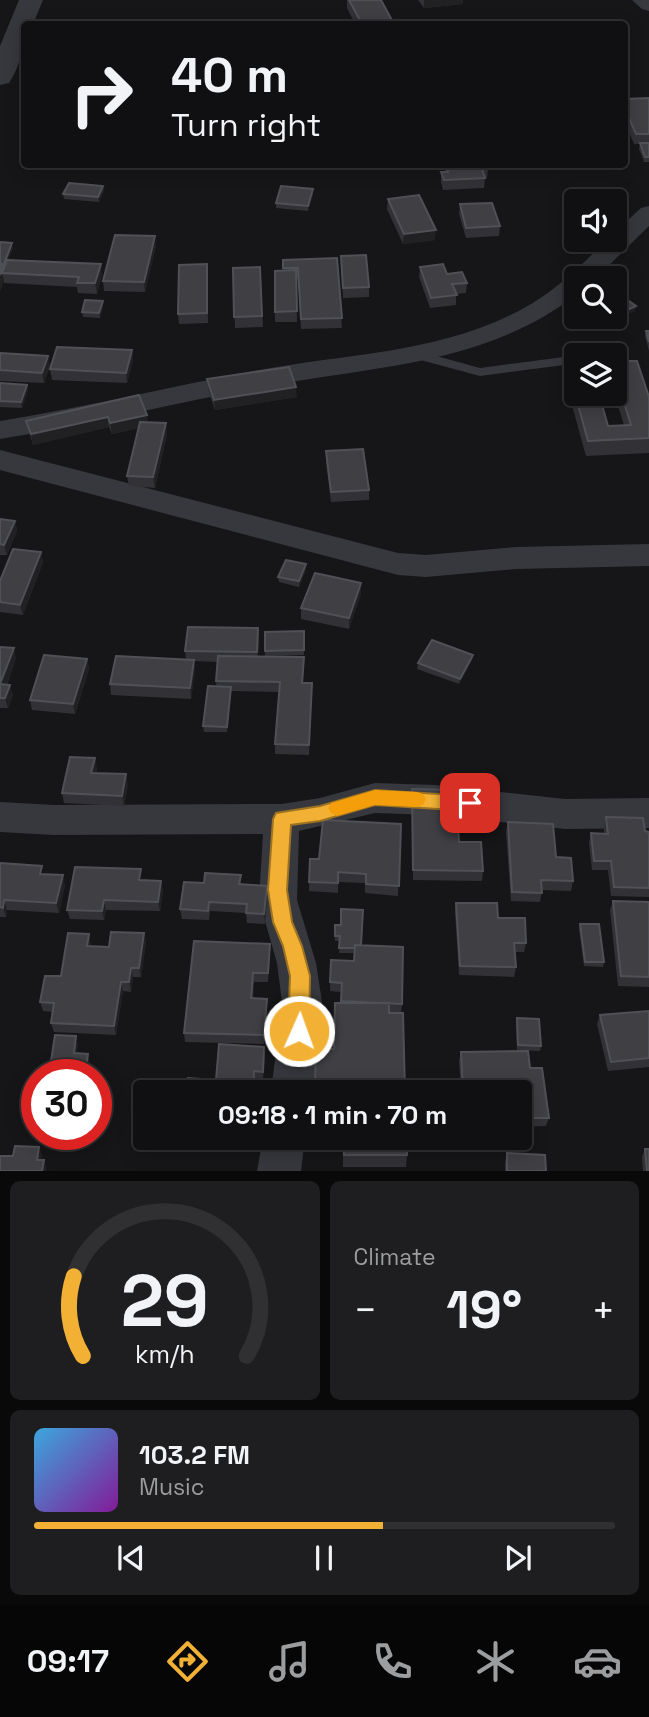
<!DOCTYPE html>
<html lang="en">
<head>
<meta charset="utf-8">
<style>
	body { margin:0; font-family:"Space Grotesk",sans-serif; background:#1e1e20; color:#f1f3f6; height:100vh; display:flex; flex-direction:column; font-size:26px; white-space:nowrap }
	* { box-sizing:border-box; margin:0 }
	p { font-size:23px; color:#9c9d9f }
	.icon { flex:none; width:38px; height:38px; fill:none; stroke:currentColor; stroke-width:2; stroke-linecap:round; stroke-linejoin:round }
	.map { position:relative; height:1171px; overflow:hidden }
	.side { display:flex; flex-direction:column; gap:10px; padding:10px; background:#09090a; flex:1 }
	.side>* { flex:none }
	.guide { position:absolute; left:21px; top:21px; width:607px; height:147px; border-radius:7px; box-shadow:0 4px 18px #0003,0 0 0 2px #303032; background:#101012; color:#f1f3f6; overflow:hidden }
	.buttons { position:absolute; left:564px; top:189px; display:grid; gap:14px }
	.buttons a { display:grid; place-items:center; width:63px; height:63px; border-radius:7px; background:#101012; box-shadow:0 4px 18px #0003,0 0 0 2px #303032; font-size:35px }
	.speed { position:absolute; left:21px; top:1059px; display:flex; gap:14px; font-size:35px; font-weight:700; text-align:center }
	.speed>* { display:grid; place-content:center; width:91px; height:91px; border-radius:50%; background:#101012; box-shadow:0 4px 18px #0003,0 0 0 2px #303032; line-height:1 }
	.speed .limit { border:10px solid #d22; background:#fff; color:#111 }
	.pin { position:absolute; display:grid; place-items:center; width:60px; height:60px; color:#fff; margin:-30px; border-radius:14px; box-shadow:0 4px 10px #0006 }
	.me { position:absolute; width:77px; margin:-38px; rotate:2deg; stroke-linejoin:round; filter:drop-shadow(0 0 5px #0008) }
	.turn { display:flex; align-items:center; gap:24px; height:147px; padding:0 35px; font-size:32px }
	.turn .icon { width:91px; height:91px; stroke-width:2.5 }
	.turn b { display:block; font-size:49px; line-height:60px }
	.big { font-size:52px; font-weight:700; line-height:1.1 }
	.side .tile { flex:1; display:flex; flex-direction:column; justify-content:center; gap:10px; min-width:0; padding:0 24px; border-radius:10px; background:#1e1e20 }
	.side .dial { align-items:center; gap:0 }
	.dial svg { height:182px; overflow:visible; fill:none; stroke:#303032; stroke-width:7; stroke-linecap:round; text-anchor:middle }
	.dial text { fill:#f1f3f6; stroke:none }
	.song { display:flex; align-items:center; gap:21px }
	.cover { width:84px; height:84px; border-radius:10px; background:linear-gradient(135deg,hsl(200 70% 55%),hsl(290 70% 35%)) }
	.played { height:7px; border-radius:4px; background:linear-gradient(90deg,#f2b134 60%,#303032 60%) }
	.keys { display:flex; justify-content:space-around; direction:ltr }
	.heat { display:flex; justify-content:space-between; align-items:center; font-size:38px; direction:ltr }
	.side .tiles { flex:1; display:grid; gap:10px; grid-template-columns:1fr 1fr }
	.tile:last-child { grid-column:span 2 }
	.trip { position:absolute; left:133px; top:1080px; width:399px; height:70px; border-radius:7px; background:#101012; box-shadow:0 4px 18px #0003,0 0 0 2px #303032; font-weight:700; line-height:70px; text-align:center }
	.tab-bar { display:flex; height:112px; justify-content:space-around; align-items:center; background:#060607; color:#9c9d9f }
	.tab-bar .icon { width:49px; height:49px }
	.tab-bar .selected { color:#f2b134 }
	.tab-bar b { font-size:32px; color:#f1f3f6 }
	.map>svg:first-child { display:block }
</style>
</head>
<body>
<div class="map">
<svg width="649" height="1171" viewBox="0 0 649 1171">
	<rect width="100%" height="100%" fill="#161618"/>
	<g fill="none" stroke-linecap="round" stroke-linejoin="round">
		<!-- service -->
		<path fill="#37383d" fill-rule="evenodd" d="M 418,351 L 480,368 L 564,357 L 571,361 L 564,365 L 480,376 L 413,358 L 411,355 Z"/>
		<!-- minor -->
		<path fill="#37383d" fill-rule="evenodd" d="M 632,0 L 649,0 L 649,11 L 642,9 Z
			M 649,206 L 649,226 L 596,278 L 576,278 L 576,295 C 483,366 372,366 262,387 C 174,403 88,425 0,439 L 0,421 C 87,407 173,386 260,370 C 351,353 449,353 531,304 C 560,287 583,263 607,240 L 614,240 L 614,233 L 641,208 Z
			M 0,450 L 398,553 L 426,555 L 516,547 L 649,544 L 649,566 L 516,569 L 426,577 L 398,575 L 0,470 Z
			M 375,783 L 436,785 L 565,799 L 649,798 L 649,828 L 565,829 L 436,815 L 375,813 L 299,831 L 297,900 L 316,963 L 322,1002 L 313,1092 L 271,1092 L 282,1002 L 277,963 L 259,900 L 263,834 L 54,835 L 0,832 L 0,802 L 54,805 L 282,804 L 320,798 Z
			M 263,1138 L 305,1138 L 301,1171 L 257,1171 Z"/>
		<!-- tertiary -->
		<path fill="#37383d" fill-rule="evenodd" d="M 19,0 L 43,0 L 33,24 L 24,24 C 24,45 21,65 9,83 L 0,85 L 0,46 Z"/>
	</g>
	<!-- wall -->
	<path fill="#323236" d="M 347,0 L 381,0 L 394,24 L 355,24 L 347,8 Z
		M 418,0 L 463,0 L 463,4 L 424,8 Z
		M 649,98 L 649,162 L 644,162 L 639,149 L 640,144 L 634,144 L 625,122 L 625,99 Z
		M 443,164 L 487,164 L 488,169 L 487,178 L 485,179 L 484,188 L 443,190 L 441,182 L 441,172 L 445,172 Z
		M 103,186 L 104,191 L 99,202 L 64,199 L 63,194 Z
		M 313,194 L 308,211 L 276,208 L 276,203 Z
		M 388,199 L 435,240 L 403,244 L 387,209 Z
		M 460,204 L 500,226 L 499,236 L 466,238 L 459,214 Z
		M 0,242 L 13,248 L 8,260 L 102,274 L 97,294 L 78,293 L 77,287 L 4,283 L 4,280 L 0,291 Z
		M 156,246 L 145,292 L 104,291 L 103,281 Z
		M 341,256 L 369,287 L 369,297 L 343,298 Z
		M 337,258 L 342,328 L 301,329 L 298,279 L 296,279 L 297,322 L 275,322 L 275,271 L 283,271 L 283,260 Z
		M 207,264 L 208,323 L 179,324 L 178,314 Z
		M 260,267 L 263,327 L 235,328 L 233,268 Z
		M 420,267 L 447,274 L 467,283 L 466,293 L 456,294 L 456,305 L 430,308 L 419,277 Z
		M 103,301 L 103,307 L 100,318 L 83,317 L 82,312 Z
		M 635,311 L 608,323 L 599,317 L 614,317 Z
		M 646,331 L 649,331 L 649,351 L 645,336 Z
		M 132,350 L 133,361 L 127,383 L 52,380 L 50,369 Z
		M 0,353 L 48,356 L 50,366 L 44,383 L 0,381 Z
		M 614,361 L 649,397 L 649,453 L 586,456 L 565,380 L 567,365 L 608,426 L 624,425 L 614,393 Z
		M 207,379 L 297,397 L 215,410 L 208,390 Z
		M 0,383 L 27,385 L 28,390 L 22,408 L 0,407 Z
		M 139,395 L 148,422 L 167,434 L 155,488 L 129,486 L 127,476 L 139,428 L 112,434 L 109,427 L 33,445 L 26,421 Z
		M 326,451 L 369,490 L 369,500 L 331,502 L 326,462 Z
		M 0,519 L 15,521 L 17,531 L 7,555 L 0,555 Z
		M 41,552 L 43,562 L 23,615 L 0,612 L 0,581 Z
		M 306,570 L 299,587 L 279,582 L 278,577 Z
		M 361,594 L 349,629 L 301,619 L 301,608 Z
		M 304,631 L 304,655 L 265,656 L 265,632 Z
		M 259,638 L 258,656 L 304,668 L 303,683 L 312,683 L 309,755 L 275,754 L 275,744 L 279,692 L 231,691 L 227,732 L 204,732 L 203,726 L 216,686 L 218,662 L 194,661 L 195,670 L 191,699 L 111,695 L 110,684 L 186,660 L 185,651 Z
		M 0,647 L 16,658 L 7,685 L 13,695 L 8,708 L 0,708 Z
		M 473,655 L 472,660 L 459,684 L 417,669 L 418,663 Z
		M 87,659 L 89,669 L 75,714 L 32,710 L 30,700 Z
		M 97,768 L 96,773 L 128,785 L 124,806 L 64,803 L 62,793 Z
		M 412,789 L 459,842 L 483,871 L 482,881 L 413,880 Z
		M 606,817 L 645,831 L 649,832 L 649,897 L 611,896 L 608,870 L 592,870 L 589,843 L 591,833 L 604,834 L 604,827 Z
		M 508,822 L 556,857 L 573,881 L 571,891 L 542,890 L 540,902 L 511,901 L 506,832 Z
		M 401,824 L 398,896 L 365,893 L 365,883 L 338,882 L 338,893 L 309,891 L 309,882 L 319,859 Z
		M 0,863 L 44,874 L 65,885 L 59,913 L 7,910 L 6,917 L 0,917 Z
		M 241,875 L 241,884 L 267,886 L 267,896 L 265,924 L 247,923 L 246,913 L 210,911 L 209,920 L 182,919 L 180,909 L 204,883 Z
		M 142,880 L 163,890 L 160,911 L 106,910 L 104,920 L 70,919 L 67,910 Z
		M 613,901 L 649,902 L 649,987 L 618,986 L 610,910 Z
		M 456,903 L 498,918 L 526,943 L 524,952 L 515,952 L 516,967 L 514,977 L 459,975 L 455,912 Z
		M 580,924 L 604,962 L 603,967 L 584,966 L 579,929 Z
		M 335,925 L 361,945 L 402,1004 L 401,1013 L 389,1012 L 405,1092 L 315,1092 L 316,1049 L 334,1049 L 341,1003 L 341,992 L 330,991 L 331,960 L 354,961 L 355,953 L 339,953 L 340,941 L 335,941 Z
		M 144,933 L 146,943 L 141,977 L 133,977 L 131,992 L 123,991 L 116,1035 L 54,1032 L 51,1023 L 53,1012 L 43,1011 L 40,1002 L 61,976 L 91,944 L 91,946 L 109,947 Z
		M 270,944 L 268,982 L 254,982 L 253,999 L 267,999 L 267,1008 L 264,1044 L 185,1042 L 184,1033 Z
		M 649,1011 L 649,1067 L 608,1071 L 597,1024 L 600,1015 Z
		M 517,1018 L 541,1046 L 540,1051 L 517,1050 L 516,1023 Z
		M 461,1052 L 530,1068 L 549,1118 L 546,1126 L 520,1127 L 520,1092 L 461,1092 L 459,1061 Z
		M 265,1055 L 263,1080 L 216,1080 Z
		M 181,1138 L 211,1138 L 210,1147 L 183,1146 Z
		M 343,1138 L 407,1155 L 406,1167 L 343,1167 Z
		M 645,1149 L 649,1171 L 643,1171 L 642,1157 Z
		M 507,1153 L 546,1171 L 505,1171 L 505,1162 Z"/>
	<!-- shaded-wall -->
	<path fill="#212124" d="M 424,0 L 463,0 L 463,4 L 424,8 Z
		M 103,186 L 104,191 L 99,202 L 98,197 Z
		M 313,189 L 313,194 L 308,211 L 308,206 Z
		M 436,230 L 435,240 L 403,244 L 404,234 Z
		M 155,236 L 156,246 L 145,292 L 144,282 Z
		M 12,243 L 13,248 L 5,269 L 4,264 Z
		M 101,264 L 102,274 L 97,294 L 95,283 Z
		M 3,265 L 5,273 L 2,273 L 4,280 L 0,291 L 0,275 Z
		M 103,301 L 103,307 L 100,318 L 99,313 Z
		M 636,306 L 635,311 L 608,323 L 609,318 L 614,317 L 614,316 Z
		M 132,350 L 133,361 L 127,383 L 126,373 Z
		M 48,356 L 50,366 L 44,383 L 42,373 Z
		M 27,385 L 28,390 L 22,408 L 21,402 Z
		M 296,387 L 297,397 L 215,410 L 214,400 Z
		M 147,415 L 148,426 L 112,434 L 110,423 Z
		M 108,417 L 109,427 L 33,445 L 31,434 Z
		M 166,423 L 167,434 L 155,488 L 153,477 Z
		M 15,521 L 17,531 L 7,555 L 4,545 Z
		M 41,552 L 43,562 L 23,615 L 20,605 Z
		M 306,564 L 306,570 L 299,587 L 299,581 Z
		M 361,583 L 361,594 L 349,629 L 349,618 Z
		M 258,628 L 259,638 L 257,662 L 257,652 Z
		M 14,648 L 16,658 L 3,695 L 0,684 Z
		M 473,655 L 472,660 L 459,684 L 460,679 Z
		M 87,659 L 89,669 L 75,714 L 73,704 Z
		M 194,660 L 195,670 L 191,699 L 190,688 Z
		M 10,685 L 13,695 L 8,708 L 5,698 Z
		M 231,687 L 231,692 L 227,732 L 227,727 Z
		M 95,758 L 97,768 L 93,783 L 91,773 Z
		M 126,774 L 128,785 L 124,806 L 122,796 Z
		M 63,875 L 65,885 L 59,913 L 56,903 Z
		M 161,881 L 163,890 L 160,911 L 158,902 Z
		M 267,886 L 267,896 L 265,924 L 264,914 Z
		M 4,900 L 7,910 L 6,917 L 3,908 Z
		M 104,900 L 106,910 L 104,920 L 102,911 Z
		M 144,933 L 146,943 L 141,977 L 139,968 Z
		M 89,934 L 91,944 L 89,955 L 87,946 Z
		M 270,944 L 270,953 L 268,982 L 268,973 Z
		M 131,968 L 133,977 L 131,992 L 129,982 Z
		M 121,982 L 123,991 L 116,1035 L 114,1026 Z
		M 267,999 L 267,1008 L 264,1044 L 264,1035 Z
		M 76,1036 L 78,1045 L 76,1062 L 74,1053 Z
		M 264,1047 L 265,1055 L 263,1080 L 263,1072 Z
		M 88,1054 L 90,1063 L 88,1074 L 85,1074 Z
		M 39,1147 L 42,1155 L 40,1168 L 37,1160 Z
		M 44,1160 L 47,1168 L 46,1171 L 42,1171 Z"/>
	<!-- building -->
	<path fill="#3f3f44" stroke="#4f5156" stroke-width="2" d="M 349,0 L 381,0 L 394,24 L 362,24 Z
		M 649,98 L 649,134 L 636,134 L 625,109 L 625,99 Z
		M 640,143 L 649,143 L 649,157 L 645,157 Z
		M 446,164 L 487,164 L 488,169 L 482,169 L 485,178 L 444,180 L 441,172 L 448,172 Z
		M 69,183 L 103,186 L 98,197 L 63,194 Z
		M 281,186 L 313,189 L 308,206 L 276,203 Z
		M 419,195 L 436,230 L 404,234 L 388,199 Z
		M 492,203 L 500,226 L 466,228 L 460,204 Z
		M 115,235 L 155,236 L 144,282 L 103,281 Z
		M 0,242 L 12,243 L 4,264 L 0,264 Z
		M 366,255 L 369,287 L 343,288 L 341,256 Z
		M 337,258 L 342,318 L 301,319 L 298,268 L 283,268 L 283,260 Z
		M 7,260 L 101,264 L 95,283 L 77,283 L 79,277 L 2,273 Z
		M 207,264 L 207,313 L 178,314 L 179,265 Z
		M 443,264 L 447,274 L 462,272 L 467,283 L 452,284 L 457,295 L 431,298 L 420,267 Z
		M 0,265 L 3,265 L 0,275 Z
		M 260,267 L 262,316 L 234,317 L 233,268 Z
		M 296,270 L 297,311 L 275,312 L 275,271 Z
		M 618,293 L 636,306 L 614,316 L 614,295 Z
		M 85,300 L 103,301 L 99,313 L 82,312 Z
		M 646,331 L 649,331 L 649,342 Z
		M 57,347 L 132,350 L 126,373 L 50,369 Z
		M 0,353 L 48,356 L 42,373 L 0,370 Z
		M 614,361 L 637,361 L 649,397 L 649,438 L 588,441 L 567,365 L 576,365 L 576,394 L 599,394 L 608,426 L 631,425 L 614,370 Z
		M 289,367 L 296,387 L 214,400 L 207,379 Z
		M 0,383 L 27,385 L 21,402 L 0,401 Z
		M 139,395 L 147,415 L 110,423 L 108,417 L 31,434 L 26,421 Z
		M 140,422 L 166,423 L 153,477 L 127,476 Z
		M 363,449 L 369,490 L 331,492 L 326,451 Z
		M 0,519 L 15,521 L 4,545 L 0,544 Z
		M 13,549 L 41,552 L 20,605 L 0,602 L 0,581 Z
		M 286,560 L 306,564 L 299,581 L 278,577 Z
		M 315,573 L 361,583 L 349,618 L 301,608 Z
		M 188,627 L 258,628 L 257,652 L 185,651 Z
		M 304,631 L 304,650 L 265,651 L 265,632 Z
		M 432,640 L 473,655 L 460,679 L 418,663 Z
		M 0,647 L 14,648 L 0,684 L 10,685 L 5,698 L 0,698 Z
		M 44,655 L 87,659 L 73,704 L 30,700 Z
		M 116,656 L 194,660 L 190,688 L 110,684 Z
		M 218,656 L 304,657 L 302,683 L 312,683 L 309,745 L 275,744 L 280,682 L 216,681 Z
		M 208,686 L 231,687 L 227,727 L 203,726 Z
		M 70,757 L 95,758 L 91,773 L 126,774 L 122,796 L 62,793 Z
		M 412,789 L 456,790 L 459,842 L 481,842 L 483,871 L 413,870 Z
		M 606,817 L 643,818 L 645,831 L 649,832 L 649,888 L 614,887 L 611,861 L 594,861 L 591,833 L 608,834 Z
		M 323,820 L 401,824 L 399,886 L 366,884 L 366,874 L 338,872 L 338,883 L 309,882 L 310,859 L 319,859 Z
		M 508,822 L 553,824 L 556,857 L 571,858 L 573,881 L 541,880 L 542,893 L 512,892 Z
		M 0,863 L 42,866 L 40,874 L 63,875 L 56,903 L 4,900 L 3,908 L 0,907 Z
		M 75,867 L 141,869 L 139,880 L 161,881 L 158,902 L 104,900 L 102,911 L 67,910 Z
		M 205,873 L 241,875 L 239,884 L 267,886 L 264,914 L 246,913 L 247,904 L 209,902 L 208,911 L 180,909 L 184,882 L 204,883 Z
		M 613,901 L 649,902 L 649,977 L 621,976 Z
		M 456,903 L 497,903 L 498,918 L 525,918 L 526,943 L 514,943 L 516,967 L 460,966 Z
		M 341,909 L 363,910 L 361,945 L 355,945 L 355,948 L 339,948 L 340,936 L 335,936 L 335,925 L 341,925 Z
		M 580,924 L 599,924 L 604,962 L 585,962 Z
		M 111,932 L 144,933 L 139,968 L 131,968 L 129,982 L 121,982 L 114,1026 L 51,1023 L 54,1003 L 40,1002 L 45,976 L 61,976 L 68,933 L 89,934 L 87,946 L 109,947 Z
		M 194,941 L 270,944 L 268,973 L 253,973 L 251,998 L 267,999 L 264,1035 L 184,1033 Z
		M 355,945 L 403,947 L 402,1004 L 341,1001 L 342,983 L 330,982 L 331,960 L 354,961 Z
		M 335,1003 L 389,1003 L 389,1013 L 403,1013 L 405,1092 L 343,1092 L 343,1083 L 315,1083 L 316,1049 L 334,1049 Z
		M 649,1011 L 649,1058 L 611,1062 L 600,1015 Z
		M 517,1018 L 539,1019 L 541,1046 L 518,1045 Z
		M 55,1035 L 76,1036 L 74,1053 L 88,1054 L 85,1074 L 49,1074 Z
		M 219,1044 L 264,1047 L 263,1072 L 254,1071 L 253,1092 L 186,1092 L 188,1078 L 216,1080 Z
		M 528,1051 L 530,1068 L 542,1068 L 549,1118 L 520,1118 L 520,1092 L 463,1092 L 461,1052 Z
		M 343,1138 L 406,1138 L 407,1155 L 344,1155 Z
		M 15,1146 L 39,1147 L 37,1160 L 44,1160 L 42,1171 L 0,1171 L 0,1156 L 13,1156 Z
		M 645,1149 L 649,1149 L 649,1171 L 647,1171 Z
		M 507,1153 L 545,1155 L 546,1171 L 507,1171 Z"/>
	<!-- route -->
	<path fill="#f2b134" stroke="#9d7322" stroke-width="2" d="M 375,790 L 470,796 L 476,798 L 479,803 L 476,809 L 470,811 L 375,805 L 320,821 L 291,825 L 287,890 L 292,922 L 302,946 L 310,976 L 309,1031 L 306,1038 L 299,1041 L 291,1038 L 288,1031 L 290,976 L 283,946 L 273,922 L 268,890 L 273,819 L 276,813 L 320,806 Z"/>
	<!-- slow -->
	<path fill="#f59e0b" d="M 375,790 L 417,792 L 423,794 L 426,799 L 423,805 L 417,807 L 375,805 L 337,816 L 331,813 L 328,808 L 331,803 Z"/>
</svg>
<div class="buttons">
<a><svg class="icon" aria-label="sound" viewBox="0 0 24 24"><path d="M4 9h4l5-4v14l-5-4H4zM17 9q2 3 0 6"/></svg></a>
<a><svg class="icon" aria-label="search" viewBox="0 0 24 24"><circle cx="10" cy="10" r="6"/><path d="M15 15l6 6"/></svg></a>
<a><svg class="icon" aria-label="layers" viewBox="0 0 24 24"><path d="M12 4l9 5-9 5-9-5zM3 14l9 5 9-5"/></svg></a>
</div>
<div class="speed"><div class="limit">30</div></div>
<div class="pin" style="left:470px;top:803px;background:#d93025"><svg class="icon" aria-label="arrive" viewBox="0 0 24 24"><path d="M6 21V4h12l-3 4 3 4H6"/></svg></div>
<svg class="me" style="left:299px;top:1031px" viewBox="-20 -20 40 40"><circle r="17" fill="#f2b134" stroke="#fff" stroke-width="3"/><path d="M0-11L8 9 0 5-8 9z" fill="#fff"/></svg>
<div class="trip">09:18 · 1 min · 70 m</div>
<div class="guide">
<div class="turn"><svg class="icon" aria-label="right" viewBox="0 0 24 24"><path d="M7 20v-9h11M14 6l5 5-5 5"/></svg><div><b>40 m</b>Turn right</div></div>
</div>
</div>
<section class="side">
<div class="tiles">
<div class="tile dial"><svg viewBox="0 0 100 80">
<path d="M14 69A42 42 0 1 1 86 69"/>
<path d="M14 69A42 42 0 0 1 10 34" stroke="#f2b134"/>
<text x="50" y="56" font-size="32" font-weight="700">29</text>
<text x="50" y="72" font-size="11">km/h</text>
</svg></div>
<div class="tile"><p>Climate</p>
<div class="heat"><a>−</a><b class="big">19°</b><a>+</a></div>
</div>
<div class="tile">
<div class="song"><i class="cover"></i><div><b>103.2 FM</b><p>Music</p></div></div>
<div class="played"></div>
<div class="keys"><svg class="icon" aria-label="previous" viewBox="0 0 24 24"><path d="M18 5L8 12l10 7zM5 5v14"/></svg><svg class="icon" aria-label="pause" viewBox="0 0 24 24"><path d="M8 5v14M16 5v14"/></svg><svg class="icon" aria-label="next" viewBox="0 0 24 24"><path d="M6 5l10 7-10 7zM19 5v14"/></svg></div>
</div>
</div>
</section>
<nav class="tab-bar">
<b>09:17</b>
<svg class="icon selected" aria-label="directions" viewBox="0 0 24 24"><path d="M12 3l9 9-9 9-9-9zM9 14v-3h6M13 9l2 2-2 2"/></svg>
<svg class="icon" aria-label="music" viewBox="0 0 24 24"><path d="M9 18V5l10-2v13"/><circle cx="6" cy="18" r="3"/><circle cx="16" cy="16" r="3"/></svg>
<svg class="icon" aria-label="phone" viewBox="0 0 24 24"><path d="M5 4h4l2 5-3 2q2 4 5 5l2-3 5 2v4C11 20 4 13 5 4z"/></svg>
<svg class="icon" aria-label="climate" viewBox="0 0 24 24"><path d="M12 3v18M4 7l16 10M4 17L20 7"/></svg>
<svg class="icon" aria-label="car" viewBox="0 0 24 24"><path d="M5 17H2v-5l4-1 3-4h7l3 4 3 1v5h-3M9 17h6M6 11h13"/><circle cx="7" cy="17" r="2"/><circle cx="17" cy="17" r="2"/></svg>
</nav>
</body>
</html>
